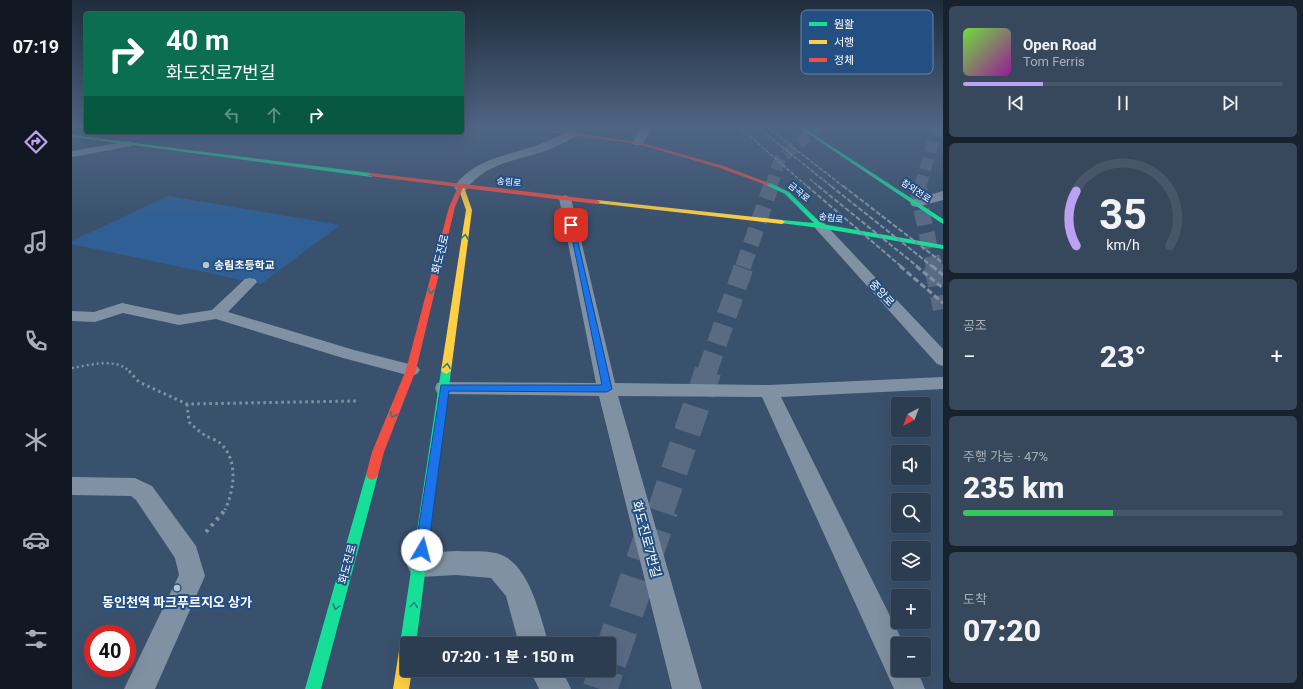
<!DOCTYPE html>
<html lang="ko">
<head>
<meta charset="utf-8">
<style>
	body { margin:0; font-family:Roboto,"Noto Sans KR",sans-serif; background:#38485c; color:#f1f3f6; height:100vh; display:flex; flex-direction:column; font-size:15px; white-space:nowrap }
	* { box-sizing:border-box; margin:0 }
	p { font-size:13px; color:#a6aeb8 }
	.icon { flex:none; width:22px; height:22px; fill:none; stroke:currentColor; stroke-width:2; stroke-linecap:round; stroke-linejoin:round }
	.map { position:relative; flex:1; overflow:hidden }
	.sheet { display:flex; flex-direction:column; gap:6px; padding:6px; background:#18222d; width:360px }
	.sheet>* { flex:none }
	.guide { position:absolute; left:12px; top:12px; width:380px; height:122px; border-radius:4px; box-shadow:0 4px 16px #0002,0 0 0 1px #485669; background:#0b6e4f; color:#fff; overflow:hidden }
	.needle { width:26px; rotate:221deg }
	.fabs { position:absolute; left:819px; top:397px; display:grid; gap:8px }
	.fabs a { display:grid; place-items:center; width:40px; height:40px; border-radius:4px; background:#2c3d52; box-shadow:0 4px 16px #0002,0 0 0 1px #485669; font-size:20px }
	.speed { position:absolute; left:12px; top:625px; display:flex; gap:8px; font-size:20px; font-weight:700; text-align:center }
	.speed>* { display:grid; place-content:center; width:52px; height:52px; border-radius:50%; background:#2c3d52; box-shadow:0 4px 16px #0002,0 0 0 1px #485669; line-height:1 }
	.speed .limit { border:6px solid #d22; background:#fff; color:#111 }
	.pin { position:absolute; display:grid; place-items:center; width:34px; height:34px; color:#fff; margin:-17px; border-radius:8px; box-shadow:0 2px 6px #0006 }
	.me { position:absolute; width:44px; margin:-22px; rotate:8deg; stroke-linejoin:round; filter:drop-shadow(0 0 3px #0008) }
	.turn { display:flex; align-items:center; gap:14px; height:84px; padding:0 16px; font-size:18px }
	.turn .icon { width:52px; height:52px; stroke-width:2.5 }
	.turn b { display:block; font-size:28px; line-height:34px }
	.lanes { display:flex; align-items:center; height:38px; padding:0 16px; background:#0003; justify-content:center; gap:20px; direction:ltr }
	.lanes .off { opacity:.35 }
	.big { font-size:30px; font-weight:800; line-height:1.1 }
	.sheet .card { flex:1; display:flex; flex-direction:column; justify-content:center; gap:6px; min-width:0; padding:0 14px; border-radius:6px; background:#38485c }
	.sheet .dial { align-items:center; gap:0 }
	.dial svg { height:104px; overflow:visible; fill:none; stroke:#485669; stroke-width:7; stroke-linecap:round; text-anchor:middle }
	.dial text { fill:#f1f3f6; stroke:none }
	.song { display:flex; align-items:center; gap:12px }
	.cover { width:48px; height:48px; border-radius:6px; background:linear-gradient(135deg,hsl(100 70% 55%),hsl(300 70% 35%)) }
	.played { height:4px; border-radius:2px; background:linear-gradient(90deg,#bca0f2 25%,#485669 25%) }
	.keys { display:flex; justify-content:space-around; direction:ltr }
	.heat { display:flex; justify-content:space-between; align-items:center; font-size:22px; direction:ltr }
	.charge { height:6px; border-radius:3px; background:linear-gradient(90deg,#34c759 47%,#485669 0) }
	.trip { position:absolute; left:328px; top:637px; width:216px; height:40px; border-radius:4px; background:#2c3d52; box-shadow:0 4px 16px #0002,0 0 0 1px #485669; font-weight:800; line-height:40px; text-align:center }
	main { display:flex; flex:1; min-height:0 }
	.tab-bar { display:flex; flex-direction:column; width:72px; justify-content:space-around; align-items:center; background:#121821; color:#a6aeb8 }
	.tab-bar .icon { width:28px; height:28px }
	.tab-bar .selected { color:#bca0f2 }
	.tab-bar b { font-size:18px; color:#f1f3f6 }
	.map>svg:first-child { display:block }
</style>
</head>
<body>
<main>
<nav class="tab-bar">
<b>07:19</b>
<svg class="icon selected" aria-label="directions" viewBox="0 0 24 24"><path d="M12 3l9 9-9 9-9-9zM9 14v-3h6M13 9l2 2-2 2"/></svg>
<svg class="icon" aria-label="music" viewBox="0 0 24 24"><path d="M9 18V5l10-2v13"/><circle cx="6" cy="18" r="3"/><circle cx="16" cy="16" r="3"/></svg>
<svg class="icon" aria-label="phone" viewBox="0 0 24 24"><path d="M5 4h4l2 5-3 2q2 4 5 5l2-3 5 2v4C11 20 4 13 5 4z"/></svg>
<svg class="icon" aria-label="climate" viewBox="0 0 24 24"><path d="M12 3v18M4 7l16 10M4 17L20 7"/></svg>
<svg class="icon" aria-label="car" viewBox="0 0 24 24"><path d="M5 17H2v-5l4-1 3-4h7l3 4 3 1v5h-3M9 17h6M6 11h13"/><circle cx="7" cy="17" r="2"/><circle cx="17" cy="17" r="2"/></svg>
<svg class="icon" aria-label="filters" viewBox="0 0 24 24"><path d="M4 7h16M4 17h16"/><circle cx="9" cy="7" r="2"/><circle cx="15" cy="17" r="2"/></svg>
</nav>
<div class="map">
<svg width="871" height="689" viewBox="0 0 871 689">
	<rect width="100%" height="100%" fill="#3a516d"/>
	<!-- green -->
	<path fill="#305f95" d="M 96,196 L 268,225 L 189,284 L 0,244 L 0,241 Z"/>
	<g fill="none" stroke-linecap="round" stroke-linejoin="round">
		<!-- highway-tunnel-far4 -->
		<path stroke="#586b83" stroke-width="12" stroke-dasharray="12 6" stroke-linecap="butt" d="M 699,187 L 708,159 L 749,125
			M 848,187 L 866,125"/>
		<!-- highway-tunnel-far3 -->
		<path stroke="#586b83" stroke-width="16" stroke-dasharray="16 8" stroke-linecap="butt" d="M 848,186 L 846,194 L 862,267
			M 671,267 L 699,186"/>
		<!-- highway-tunnel-far2 -->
		<path stroke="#586b83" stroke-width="20" stroke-dasharray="20 10" stroke-linecap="butt" d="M 862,266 L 871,309
			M 635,372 L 672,266"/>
		<!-- highway-tunnel-far1 -->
		<path stroke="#586b83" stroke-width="27" stroke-dasharray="27 14" stroke-linecap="butt" d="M 589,510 L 636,371"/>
		<!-- highway-tunnel -->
		<path stroke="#586b83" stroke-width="35" stroke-dasharray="35 18" stroke-linecap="butt" d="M 537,662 L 589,509
			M 528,689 L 534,670"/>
		<!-- path-far2 -->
		<path stroke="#8091a3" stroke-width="2.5" stroke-dasharray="2 3" stroke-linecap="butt" d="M 0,368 C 19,365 44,357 58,372"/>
		<!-- path-far1 -->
		<path stroke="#8091a3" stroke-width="3" stroke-dasharray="2.5 3.5" stroke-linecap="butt" d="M 57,371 L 67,382 L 115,404 L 284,401
			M 115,404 L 117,422 C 122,427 128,432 134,436 C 138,438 144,440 148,443 C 167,460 162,490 153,510"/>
		<!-- path -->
		<path stroke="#8091a3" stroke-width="4" stroke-dasharray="3 5" stroke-linecap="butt" d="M 134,532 L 154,509"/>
		<!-- lane -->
		<path fill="#8091a3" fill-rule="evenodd" d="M 57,141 L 60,142 L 60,146 L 0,157 L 0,151 Z
			M 493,195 L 499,198 L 543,383 L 697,385 L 871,377 L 871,389 L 709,397 L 832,644 L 826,644 L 826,670 L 845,670 L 853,689 L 822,689 L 690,397 L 546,396 L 630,689 L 600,689 L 527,396 L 372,394 L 365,393 L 363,388 L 365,383 L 372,382 L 524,383 L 487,198 Z
			M 748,222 L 752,223 L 871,349 L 871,366 L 865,364 L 744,229 L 742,226 L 744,223 Z
			M 178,278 L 183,279 L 185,282 L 156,312 L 282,350 L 345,366 L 348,370 L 345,374 L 339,376 L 271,358 L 144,319 L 107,325 L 51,313 L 23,322 L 0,321 L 0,311 L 22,312 L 50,303 L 107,315 L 140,310 L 173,279 Z
			M 0,477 L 63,478 L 80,486 L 124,546 L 133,576 L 83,689 L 52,689 L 107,575 L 103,558 L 64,500 L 59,496 L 0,495 Z
			M 384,551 C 398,552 415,550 427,554 C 458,564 468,617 477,644 L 447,644 L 434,596 L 419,578 L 384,575 L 348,577 L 339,574 L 335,565 L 339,556 L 348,553 Z
			M 458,670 L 490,670 L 499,689 L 467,689 Z"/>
		<!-- street -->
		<path fill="#8091a3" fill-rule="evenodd" d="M 571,125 L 581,125 L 570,145 L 562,145 L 560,143 Z
			M 500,131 L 505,134 L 504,136 C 493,142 482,148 470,152 C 442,161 412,164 394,190 L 384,190 L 382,187 C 402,158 435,156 466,145 C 477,141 488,134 500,131 Z
			M 871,191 L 871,200 L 845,207 L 840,206 L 838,203 L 840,200 Z"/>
		<!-- fast -->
		<path fill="#16e098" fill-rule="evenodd" d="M 723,125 L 727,125 L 871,219 L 871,224 Z
			M 0,135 L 299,173 L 302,175 L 299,177 L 0,137 Z
			M 694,183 L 698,183 L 717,192 L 750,224 L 871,245 L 871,249 L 748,228 L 708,223 L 708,221 L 710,220 L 742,223 L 713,194 L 694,185 Z
			M 374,368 L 379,371 L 344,644 L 335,644 L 335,651 L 331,649 L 328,644 L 369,371 Z
			M 300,470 L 304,472 L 306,475 L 249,689 L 233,689 L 294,475 L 296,472 Z"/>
		<!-- slow -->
		<path fill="#ffcf43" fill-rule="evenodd" d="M 389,185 L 392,187 L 400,210 L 379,371 L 374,374 L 369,371 L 394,210 L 386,187 Z
			M 525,200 L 710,220 L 713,222 L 710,224 L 523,203 L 522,202 Z
			M 335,643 L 337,644 L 335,644 L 335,670 L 340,670 L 337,689 L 321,689 L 327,651 L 329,645 Z"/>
		<!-- jam -->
		<path fill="#f24e42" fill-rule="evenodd" d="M 430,125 L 439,125 L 566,142 L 652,166 L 699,184 L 694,185 L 648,168 L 566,144 Z
			M 299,173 L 525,200 L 528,202 L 525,204 L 391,188 L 383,207 L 344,370 L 312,452 L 306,475 L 304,478 L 300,480 L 296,478 L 294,475 L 300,452 L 334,370 L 377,207 L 386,187 L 297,176 L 296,175 Z"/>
		<!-- rail-far2 -->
		<path stroke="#8191a3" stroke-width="1.5" stroke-dasharray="4 1.5" stroke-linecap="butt" d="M 665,125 L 736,187
			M 683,125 L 760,187
			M 695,127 L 772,187
			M 738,179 L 747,187"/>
		<!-- rail-far1 -->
		<path stroke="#8191a3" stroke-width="2" stroke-dasharray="5 2" stroke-linecap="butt" d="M 735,186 L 830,267
			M 746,186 L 846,267
			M 759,186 L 861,267
			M 771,186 L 871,263"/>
		<!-- rail -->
		<path stroke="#8191a3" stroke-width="3" stroke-dasharray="6 3" stroke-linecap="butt" d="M 828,266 L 871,303
			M 844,266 L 871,288
			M 860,266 L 871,275"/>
	</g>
	<!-- one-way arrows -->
	<defs><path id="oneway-chevron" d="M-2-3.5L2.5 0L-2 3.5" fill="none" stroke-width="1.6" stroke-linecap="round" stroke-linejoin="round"/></defs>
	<g stroke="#1f828a">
		<use href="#oneway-chevron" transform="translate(393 237) rotate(-82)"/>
		<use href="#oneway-chevron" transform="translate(359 291) rotate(104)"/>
		<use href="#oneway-chevron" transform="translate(375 366) rotate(-82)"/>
		<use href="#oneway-chevron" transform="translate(321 415) rotate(112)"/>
		<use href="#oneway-chevron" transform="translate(342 605) rotate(-82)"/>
		<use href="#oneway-chevron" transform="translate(264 607) rotate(105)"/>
	</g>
	<!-- sky -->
	<linearGradient id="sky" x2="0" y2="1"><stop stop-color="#202d3c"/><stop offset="0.57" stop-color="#4f6584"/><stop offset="1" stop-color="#4f6584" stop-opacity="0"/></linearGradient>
	<rect width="871" height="221" fill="url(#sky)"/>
	<!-- route -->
	<path fill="#1a73e8" stroke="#114b97" d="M 497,223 L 502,225 L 540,389 L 535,392 L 377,391 L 356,550 L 354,554 L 350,556 L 345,554 L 343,550 L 369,385 L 530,385 Z"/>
	<!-- markers -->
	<g fill="#bac2cc" stroke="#244f83" stroke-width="1.5">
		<circle cx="134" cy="265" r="4"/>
		<circle cx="105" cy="588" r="4"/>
	</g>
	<g text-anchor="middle" stroke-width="4" stroke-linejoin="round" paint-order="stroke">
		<!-- far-street labels -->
		<g font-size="9" fill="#fff" stroke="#244f83">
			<text transform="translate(437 182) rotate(6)" y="3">송림로</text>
			<text transform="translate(844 191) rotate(34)" y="3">참외전로</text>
			<text transform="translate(727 192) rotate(39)" y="3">금곡로</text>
			<text transform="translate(759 218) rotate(9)" y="3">송림로</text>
		</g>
		<!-- street labels -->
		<g font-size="11" fill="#fff" stroke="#244f83">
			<text transform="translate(368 254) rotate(-76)" y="4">화도진로</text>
			<text transform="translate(810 293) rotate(48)" y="4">중앙로</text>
			<text transform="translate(275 564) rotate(-75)" y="4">화도진로</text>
		</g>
		<!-- poi labels -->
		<g font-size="11" font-weight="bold" fill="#fff" stroke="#244f83" text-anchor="start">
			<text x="142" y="269">송림초등학교</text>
		</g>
		<!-- near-street labels -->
		<g font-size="13" fill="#fff" stroke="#244f83">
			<text transform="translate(575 539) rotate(75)" y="5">화도진로7번길</text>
		</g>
		<!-- near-poi labels -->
		<g font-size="13" font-weight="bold" fill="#fff" stroke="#244f83">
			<text x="105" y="607">동인천역 파크푸르지오 상가</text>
		</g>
	</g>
	<!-- legend -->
	<rect x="729" y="10" width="132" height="64" rx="6" fill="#244f83" stroke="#6684a8" stroke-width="1"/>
	<rect x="737" y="22" width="18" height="4" fill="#16e098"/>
	<rect x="737" y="40" width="18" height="4" fill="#ffcf43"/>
	<rect x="737" y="58" width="18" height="4" fill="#f24e42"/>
	<g font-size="11" fill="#fff">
		<text x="762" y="28">원활</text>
		<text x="762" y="46">서행</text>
		<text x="762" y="64">정체</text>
	</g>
</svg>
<div class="fabs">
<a><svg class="needle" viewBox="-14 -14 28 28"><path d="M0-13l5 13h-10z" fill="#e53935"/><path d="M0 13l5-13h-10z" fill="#a6aeb8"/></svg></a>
<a><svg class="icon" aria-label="sound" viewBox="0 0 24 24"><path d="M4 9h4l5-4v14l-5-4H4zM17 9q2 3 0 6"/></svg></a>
<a><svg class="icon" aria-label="search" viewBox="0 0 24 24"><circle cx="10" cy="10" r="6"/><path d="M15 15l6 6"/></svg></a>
<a><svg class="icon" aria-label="layers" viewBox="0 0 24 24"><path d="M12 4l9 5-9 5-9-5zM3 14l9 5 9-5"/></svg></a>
<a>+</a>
<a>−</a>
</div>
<div class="speed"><div class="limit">40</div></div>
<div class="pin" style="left:499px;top:225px;background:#d93025"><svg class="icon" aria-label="arrive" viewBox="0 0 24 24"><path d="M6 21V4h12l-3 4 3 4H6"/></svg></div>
<svg class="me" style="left:350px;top:550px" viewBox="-20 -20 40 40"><circle r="19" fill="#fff"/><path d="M0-13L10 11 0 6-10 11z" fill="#1a73e8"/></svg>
<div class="trip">07:20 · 1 분 · 150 m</div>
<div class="guide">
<div class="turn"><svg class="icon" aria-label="right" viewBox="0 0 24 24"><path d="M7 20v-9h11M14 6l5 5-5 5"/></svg><div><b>40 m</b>화도진로7번길</div></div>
<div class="lanes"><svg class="icon off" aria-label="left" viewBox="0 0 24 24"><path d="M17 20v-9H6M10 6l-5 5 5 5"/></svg><svg class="icon off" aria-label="ahead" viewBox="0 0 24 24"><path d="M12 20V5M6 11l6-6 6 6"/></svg><svg class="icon" aria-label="right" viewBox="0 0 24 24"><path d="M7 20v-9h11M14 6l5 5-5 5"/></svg></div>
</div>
</div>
<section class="sheet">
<div class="card">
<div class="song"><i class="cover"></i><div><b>Open Road</b><p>Tom Ferris</p></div></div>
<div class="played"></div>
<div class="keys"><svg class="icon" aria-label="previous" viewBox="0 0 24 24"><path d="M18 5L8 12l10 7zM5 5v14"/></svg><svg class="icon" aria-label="pause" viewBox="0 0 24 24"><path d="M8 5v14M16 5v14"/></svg><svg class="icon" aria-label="next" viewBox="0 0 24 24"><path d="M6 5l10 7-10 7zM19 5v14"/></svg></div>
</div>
<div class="card dial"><svg viewBox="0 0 100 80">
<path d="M14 69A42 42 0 1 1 86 69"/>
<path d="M14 69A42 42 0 0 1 14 27" stroke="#bca0f2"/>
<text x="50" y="56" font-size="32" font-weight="700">35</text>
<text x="50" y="72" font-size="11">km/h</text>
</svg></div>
<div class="card"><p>공조</p>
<div class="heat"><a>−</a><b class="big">23°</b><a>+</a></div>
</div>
<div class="card"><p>주행 가능 · 47%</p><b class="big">235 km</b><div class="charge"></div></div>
<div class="card"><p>도착</p><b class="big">07:20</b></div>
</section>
</main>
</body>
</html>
